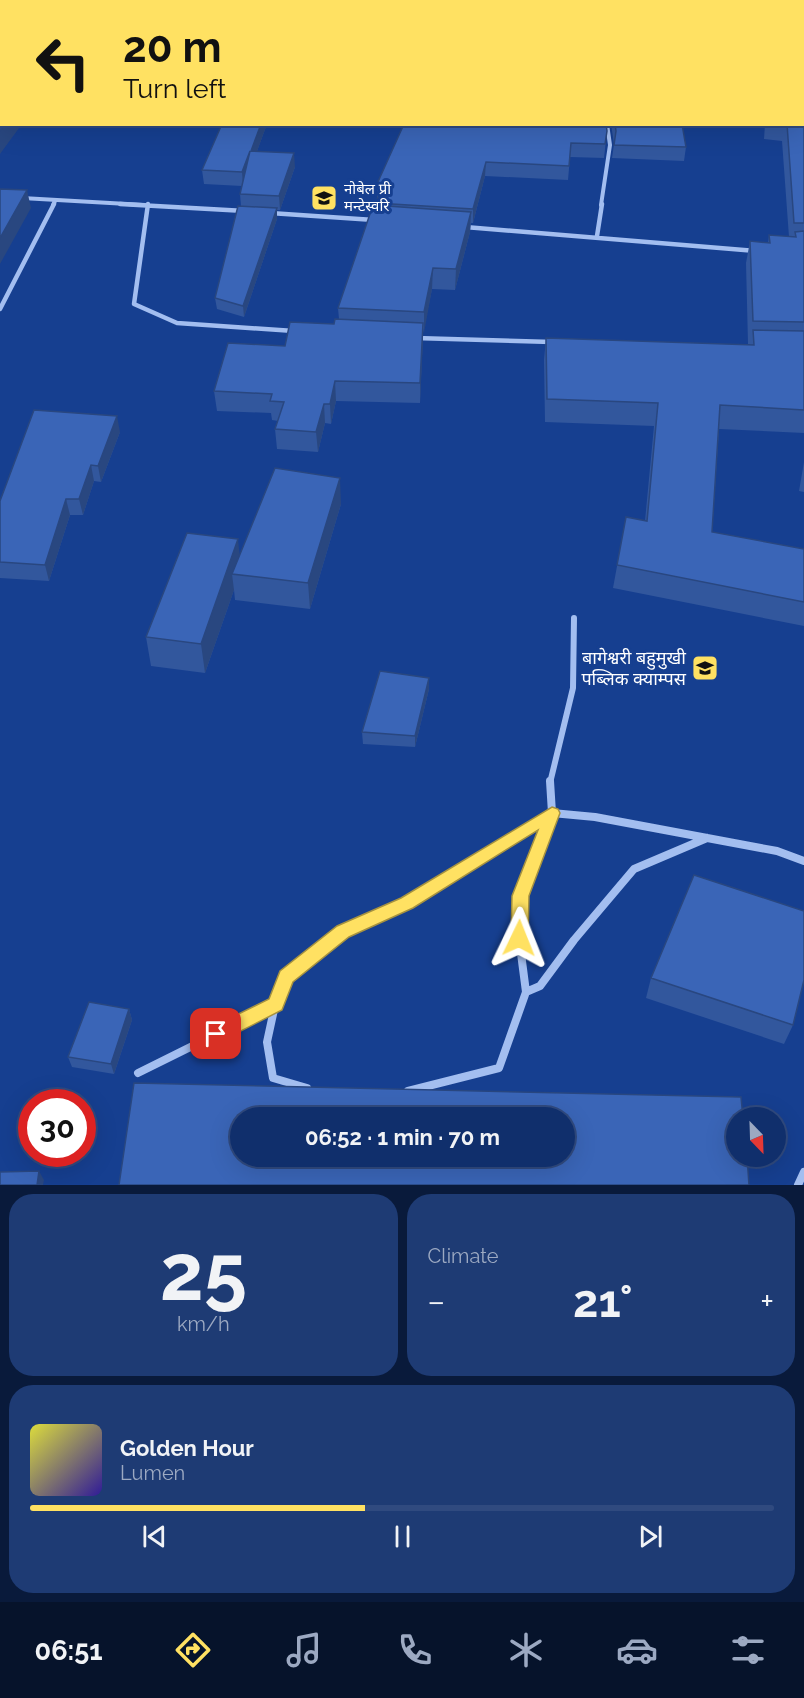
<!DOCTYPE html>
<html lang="en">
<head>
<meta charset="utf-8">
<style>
	body { margin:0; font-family:Raleway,"Noto Sans Devanagari",sans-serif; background:#1e3b74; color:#f1f3f6; height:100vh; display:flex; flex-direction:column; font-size:22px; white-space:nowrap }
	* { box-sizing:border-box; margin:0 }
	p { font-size:20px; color:#9ca9c2 }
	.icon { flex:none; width:33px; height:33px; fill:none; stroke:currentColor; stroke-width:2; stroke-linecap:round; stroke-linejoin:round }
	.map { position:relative; height:1185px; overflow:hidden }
	.details { display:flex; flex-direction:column; gap:9px; padding:9px; background:#091a3b; flex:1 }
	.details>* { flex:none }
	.hud { position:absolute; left:0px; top:0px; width:804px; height:126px; box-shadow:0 6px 24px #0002,0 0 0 2px #304a7f; background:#ffe162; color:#111; overflow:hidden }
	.needle { width:39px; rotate:157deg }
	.controls { position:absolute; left:726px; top:1107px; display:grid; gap:12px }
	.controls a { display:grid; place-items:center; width:60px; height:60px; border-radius:50%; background:#102f6c; box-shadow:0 6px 24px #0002,0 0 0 2px #304a7f; font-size:30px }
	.speed { position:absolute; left:18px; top:1089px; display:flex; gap:12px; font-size:30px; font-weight:700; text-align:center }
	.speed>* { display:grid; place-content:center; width:78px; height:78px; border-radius:50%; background:#102f6c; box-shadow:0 6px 24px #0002,0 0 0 2px #304a7f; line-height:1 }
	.speed .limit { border:9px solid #d22; background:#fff; color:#111 }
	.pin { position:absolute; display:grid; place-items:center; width:51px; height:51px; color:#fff; margin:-26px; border-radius:12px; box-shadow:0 3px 9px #0006 }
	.me { position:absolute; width:66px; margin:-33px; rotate:2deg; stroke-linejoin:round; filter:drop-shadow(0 0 4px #0008) }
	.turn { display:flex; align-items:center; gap:21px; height:126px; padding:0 24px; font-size:27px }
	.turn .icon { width:78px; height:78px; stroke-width:2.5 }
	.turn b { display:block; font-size:42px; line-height:51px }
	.big { font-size:45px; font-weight:700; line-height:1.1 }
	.details .tile { flex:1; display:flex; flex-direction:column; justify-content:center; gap:9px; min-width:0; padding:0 21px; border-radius:24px; background:#1e3b74 }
	.details .dial { align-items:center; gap:0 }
	.dial b { font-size:78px; line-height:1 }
	.song { display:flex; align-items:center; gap:18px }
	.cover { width:72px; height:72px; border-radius:9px; background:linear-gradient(135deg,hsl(60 70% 55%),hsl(250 70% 35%)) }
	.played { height:6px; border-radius:3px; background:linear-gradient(90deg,#ffe162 45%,#304a7f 45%) }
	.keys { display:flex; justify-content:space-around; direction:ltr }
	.heat { display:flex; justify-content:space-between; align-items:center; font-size:33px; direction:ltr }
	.details .tiles { flex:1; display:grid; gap:9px; grid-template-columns:1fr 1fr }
	.tile:last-child { grid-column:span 2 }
	.trip { position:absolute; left:230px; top:1107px; width:345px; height:60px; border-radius:30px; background:#102f6c; box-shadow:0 6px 24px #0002,0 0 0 2px #304a7f; font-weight:700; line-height:60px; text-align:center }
	.dock { display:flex; height:96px; justify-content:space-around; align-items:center; background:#06132b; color:#9ca9c2 }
	.dock .icon { width:42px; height:42px }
	.dock .selected { color:#ffe162 }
	.dock b { font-size:27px; color:#f1f3f6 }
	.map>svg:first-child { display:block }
</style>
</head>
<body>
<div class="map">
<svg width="804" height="1185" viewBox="0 0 804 1185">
	<rect width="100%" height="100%" fill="#163f90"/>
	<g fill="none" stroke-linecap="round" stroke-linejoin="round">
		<!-- street-far3 -->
		<path stroke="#a3bef0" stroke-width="4" d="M 22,198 L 145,205
			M 53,205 L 55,201
			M 601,205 L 610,145 L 607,124"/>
		<!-- street-far2 -->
		<path stroke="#a3bef0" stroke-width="4.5" d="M 120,204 L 245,211
			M 148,204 L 134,304 L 177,323 L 294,331
			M 270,213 L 374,220
			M 465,227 L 756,251
			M 597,236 L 602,204
			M 0,309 L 54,204
			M 415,338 L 552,342"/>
		<!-- street-far1 -->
		<path stroke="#a3bef0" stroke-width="6" d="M 550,783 L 573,688 L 574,618"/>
		<!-- street -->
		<path stroke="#a3bef0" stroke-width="8" d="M 550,781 L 552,813 L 595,817 L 777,851 L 804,861
			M 526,992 L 540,986 L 574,940 L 634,869 L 707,838
			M 275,1005 L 267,1042 L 273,1078 L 307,1088
			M 138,1073 L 275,1005 L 287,977 L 343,932 L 407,903 L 552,814
			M 408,1091 L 499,1068 L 526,992 L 519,938 L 521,896 L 552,813
			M 798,1185 L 804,1172"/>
	</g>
	<!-- wall -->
	<path fill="#32579d" d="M 804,63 L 804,433 L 719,429 L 712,532 L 804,549 L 804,626 L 613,588 L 626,517 L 645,521 L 654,426 L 545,422 L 544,360 L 546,338 L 750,345 L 750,344 L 748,344 L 746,263 L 750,241 L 768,243 L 769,235 L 789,237 L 782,141 L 764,139 L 765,124 L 802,124 Z
		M 222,124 L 267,124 L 257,151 L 295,167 L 280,210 L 277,210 L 277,219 L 244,317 L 217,309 L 215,298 L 241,206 L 240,194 L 242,186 L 204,184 L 202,170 Z
		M 611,124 L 682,124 L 686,147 L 684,161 L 612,158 L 614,144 Z
		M 607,131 L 604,158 L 570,157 L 568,180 L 485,176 L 473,223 L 471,223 L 470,232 L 455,290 L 432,289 L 423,333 L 420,403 L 336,401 L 331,424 L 325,423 L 318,452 L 277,449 L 275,429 L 278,421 L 272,420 L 271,413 L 217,411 L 214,391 L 285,346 L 334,324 L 339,319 L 338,308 L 376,205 L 377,198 L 377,184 Z
		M 120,432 L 101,482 L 94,481 L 83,515 L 70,515 L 49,581 L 0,578 L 0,501 Z
		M 804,462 L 804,492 L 799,491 Z
		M 341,504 L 310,609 L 235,600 L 234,590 L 205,673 L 151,666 L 146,637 L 240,555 Z
		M 429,678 L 429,689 L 415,747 L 363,744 L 362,732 Z
		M 651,978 L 793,1025 L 784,1044 L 646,998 Z
		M 129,1009 L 132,1020 L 114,1074 L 72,1067 L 68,1057 Z"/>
	<!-- shaded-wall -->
	<path fill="#294780" d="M 5,124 L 22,124 L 0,154 L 0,131 Z
		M 261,124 L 267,124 L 252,165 L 251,151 Z
		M 250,151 L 243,186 L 242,172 Z
		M 294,153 L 295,167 L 280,210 L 279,196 Z
		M 486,162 L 485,176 L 473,223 L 473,209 Z
		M 27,190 L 31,208 L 0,264 L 0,238 Z
		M 277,208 L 277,219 L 244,317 L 243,306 Z
		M 471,212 L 470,232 L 455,290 L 456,269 Z
		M 433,268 L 432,289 L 424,333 L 424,312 Z
		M 423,323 L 423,342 L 420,403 L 420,383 Z
		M 335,381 L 336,401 L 331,424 L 330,404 Z
		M 324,404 L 325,423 L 318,452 L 316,432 Z
		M 117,416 L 120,432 L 101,482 L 98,466 Z
		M 91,465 L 94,481 L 83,515 L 79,499 Z
		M 340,478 L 341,504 L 310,609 L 308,583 Z
		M 66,499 L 70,515 L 49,581 L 45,565 Z
		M 238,539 L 241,568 L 232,574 L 234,590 L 205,673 L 201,644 Z
		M 429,678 L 429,689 L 415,747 L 415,736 Z
		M 129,1009 L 132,1020 L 114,1074 L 111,1064 Z
		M 39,1171 L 44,1180 L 43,1185 L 37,1185 Z"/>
	<!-- building -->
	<path fill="#3a65b7" stroke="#294780" stroke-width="1.5" fill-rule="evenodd" d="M 318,0 L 361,0 L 360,2 L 317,2 Z
		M 0,43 L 2,43 L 2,124 L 5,124 L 0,131 Z
		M 802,63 L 804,63 L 804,223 L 794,223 L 787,124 L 802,124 Z
		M 222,124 L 261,124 L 251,151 L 294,153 L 279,196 L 240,194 L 250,151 L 242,172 L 202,170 Z
		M 404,124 L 606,124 L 607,131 L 605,144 L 571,143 L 569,166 L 486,162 L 473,209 L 376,203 L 382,185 L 377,184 Z
		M 615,124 L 682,124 L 686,147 L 614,145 L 616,131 Z
		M 0,189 L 27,190 L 0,238 Z
		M 373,205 L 471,212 L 456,269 L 433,268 L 424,312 L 338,308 Z
		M 238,206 L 277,208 L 243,306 L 215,298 Z
		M 804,231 L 804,322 L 753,321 L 750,241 L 770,243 L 769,235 L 796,237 L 795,232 Z
		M 335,319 L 423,323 L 420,383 L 335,381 L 330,404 L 324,404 L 316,432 L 275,429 L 284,402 L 270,401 L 272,394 L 214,391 L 228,343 L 285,346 L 290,322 L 334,324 Z
		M 753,330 L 804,331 L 804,410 L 720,405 L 712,532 L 804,549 L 804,602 L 617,565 L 626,517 L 647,521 L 658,403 L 547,399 L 546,338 L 754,345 Z
		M 34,410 L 117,416 L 98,466 L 91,465 L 79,499 L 66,499 L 45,565 L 0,562 L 0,501 Z
		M 275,468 L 340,478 L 308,583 L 232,574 Z
		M 187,533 L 238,539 L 201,644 L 146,637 Z
		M 380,671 L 429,678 L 415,736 L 362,732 Z
		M 694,875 L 804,911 L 804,980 L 793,1025 L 651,978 Z
		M 89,1002 L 129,1009 L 111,1064 L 68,1057 Z
		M 134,1083 L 741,1097 L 743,1118 L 736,1118 L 736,1156 L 747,1156 L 749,1185 L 119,1185 ZM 240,1118 L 564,1118 L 564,1156 L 240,1156 Z
		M 39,1171 L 37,1185 L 0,1185 L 0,1172 Z"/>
	<!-- route -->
	<path fill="#ffe162" stroke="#a69240" stroke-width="1.5" d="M 552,807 L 558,809 L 560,813 L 529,896 L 528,938 L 525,943 L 519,945 L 513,943 L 511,938 L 512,896 L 538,830 L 413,908 L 349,937 L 293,982 L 282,1010 L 223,1040 L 216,1042 L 210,1040 L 207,1034 L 210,1028 L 269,999 L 280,971 L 337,926 L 401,898 Z"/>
	<!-- icons -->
	<defs>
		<symbol id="school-square" viewBox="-11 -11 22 22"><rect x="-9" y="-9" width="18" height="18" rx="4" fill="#ffe162" stroke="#163f90"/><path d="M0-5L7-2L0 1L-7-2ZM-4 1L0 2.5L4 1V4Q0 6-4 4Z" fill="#111"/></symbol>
	</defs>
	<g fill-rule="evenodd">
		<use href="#school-square" x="309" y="183" width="30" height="30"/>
		<use href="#school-square" x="690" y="653" width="30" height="30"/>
	</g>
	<g text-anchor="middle" stroke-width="6" stroke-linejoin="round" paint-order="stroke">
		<!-- far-poi labels -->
		<g font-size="15" fill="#fff" stroke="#163f90" text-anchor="start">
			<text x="344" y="194">नोबेल प्री<tspan x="344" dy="17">मन्टेस्वरि</tspan></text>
		</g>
		<!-- poi labels -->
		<g font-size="18" fill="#fff" stroke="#163f90" text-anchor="end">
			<text x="686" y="664">बागेश्वरी बहुमुखी<tspan x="686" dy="21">पब्लिक क्याम्पस</tspan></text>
		</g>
	</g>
</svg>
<div class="controls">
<a><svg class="needle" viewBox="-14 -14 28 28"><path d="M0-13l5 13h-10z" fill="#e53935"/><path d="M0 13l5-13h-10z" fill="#9ca9c2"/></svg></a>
</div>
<div class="speed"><div class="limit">30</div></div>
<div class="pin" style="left:216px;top:1034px;background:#d93025"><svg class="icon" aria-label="arrive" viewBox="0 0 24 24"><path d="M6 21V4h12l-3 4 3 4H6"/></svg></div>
<svg class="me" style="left:519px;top:938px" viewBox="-20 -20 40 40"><path d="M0-17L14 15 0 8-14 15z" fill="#ffe162" stroke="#fff" stroke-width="4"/></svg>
<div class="trip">06:52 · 1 min · 70 m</div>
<div class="hud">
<div class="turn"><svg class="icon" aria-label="left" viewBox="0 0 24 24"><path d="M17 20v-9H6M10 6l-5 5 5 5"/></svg><div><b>20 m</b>Turn left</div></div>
</div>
</div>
<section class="details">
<div class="tiles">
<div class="tile dial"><b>25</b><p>km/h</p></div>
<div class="tile"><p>Climate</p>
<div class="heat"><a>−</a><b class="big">21°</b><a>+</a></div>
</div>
<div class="tile">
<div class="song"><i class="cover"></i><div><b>Golden Hour</b><p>Lumen</p></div></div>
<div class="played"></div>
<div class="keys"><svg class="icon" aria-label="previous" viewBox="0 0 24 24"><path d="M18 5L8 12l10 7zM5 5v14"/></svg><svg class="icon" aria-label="pause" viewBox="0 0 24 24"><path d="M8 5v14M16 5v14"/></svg><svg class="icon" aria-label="next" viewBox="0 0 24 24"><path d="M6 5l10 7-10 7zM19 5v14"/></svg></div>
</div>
</div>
</section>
<nav class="dock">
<b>06:51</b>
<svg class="icon selected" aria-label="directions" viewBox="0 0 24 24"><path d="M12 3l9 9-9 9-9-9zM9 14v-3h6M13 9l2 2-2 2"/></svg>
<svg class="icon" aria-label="music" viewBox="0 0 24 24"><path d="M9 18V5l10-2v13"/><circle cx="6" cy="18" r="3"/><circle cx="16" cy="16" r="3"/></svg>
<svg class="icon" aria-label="phone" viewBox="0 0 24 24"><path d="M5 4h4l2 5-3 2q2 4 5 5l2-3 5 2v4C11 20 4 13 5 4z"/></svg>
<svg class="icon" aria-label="climate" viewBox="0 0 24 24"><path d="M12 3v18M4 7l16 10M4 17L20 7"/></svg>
<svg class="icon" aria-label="car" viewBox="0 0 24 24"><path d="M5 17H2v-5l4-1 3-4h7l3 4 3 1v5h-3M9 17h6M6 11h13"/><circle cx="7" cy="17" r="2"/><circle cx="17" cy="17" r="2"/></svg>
<svg class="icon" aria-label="filters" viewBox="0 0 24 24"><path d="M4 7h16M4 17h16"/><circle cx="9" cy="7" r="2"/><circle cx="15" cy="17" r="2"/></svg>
</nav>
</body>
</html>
